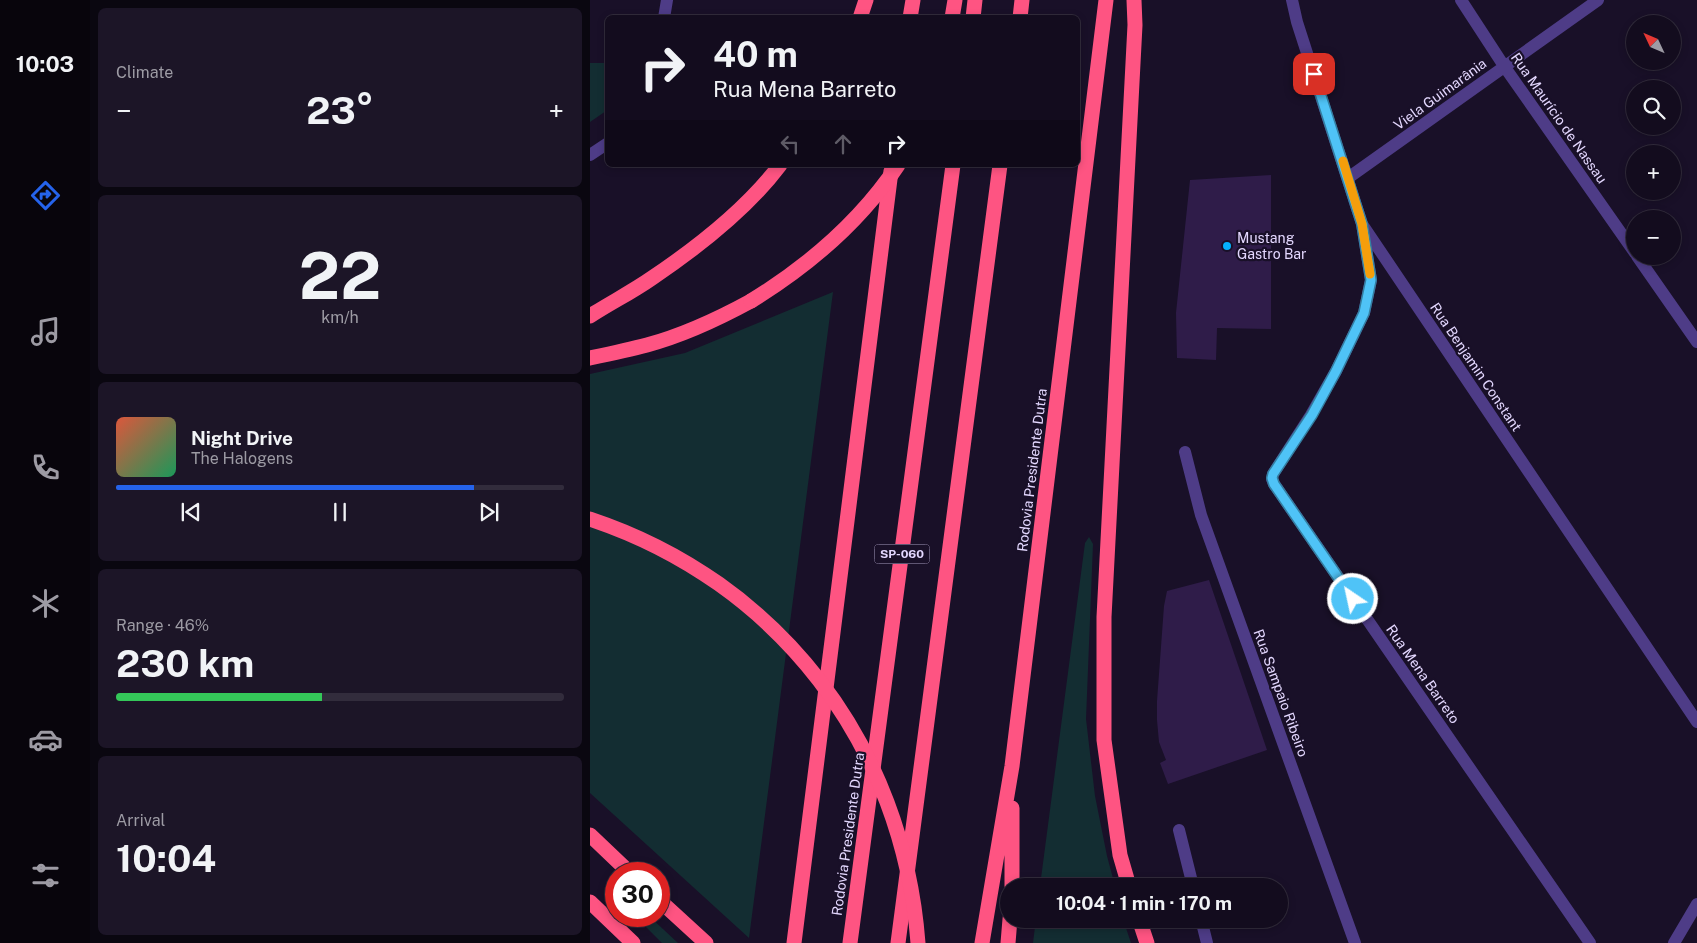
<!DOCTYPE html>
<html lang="en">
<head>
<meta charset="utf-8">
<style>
	body { margin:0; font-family:"Public Sans",sans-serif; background:#1c1527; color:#f1f3f6; height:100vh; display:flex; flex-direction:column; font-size:19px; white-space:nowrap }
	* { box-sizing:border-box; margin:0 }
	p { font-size:16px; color:#9d9ba4 }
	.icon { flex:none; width:28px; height:28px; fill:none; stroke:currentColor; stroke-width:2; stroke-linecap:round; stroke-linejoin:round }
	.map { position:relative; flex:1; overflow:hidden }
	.sheet { display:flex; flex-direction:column; gap:8px; padding:8px; background:#0a0710; width:500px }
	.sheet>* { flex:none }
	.guide { position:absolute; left:15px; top:15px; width:475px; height:152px; border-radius:8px; box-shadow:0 2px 8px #0003,0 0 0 1px #322c3c; background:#130c1e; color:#f1f3f6; overflow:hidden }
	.needle { width:32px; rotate:314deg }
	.fabs { position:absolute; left:1036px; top:15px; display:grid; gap:10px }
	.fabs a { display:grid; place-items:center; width:55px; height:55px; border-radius:50%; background:#130c1e; box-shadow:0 2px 8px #0003,0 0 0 1px #322c3c; font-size:25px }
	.speed { position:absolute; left:15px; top:862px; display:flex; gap:10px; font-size:25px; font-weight:700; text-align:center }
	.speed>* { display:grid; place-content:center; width:65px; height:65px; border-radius:50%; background:#130c1e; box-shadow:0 2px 8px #0003,0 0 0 1px #322c3c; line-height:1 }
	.speed .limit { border:8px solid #d22; background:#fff; color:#111 }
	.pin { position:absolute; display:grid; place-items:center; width:42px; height:42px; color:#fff; margin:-21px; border-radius:10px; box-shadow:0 2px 8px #0006 }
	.me { position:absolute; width:55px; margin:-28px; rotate:326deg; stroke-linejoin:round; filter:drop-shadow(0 0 4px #0008) }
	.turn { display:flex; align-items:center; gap:18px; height:105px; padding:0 25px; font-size:22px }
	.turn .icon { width:65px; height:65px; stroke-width:2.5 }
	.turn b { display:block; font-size:35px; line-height:42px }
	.lanes { display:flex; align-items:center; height:48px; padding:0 25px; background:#0003; justify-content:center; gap:25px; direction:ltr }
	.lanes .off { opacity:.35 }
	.big { font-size:38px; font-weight:700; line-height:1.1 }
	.sheet .widget { flex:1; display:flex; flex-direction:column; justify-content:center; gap:8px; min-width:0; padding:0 18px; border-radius:8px; background:#1c1527 }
	.sheet .dial { align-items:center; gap:0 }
	.dial b { font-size:65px; line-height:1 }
	.song { display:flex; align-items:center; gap:15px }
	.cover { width:60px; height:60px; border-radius:8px; background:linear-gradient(135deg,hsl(10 70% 55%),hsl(150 70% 35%)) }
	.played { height:5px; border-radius:2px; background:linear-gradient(90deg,#2563eb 80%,#322c3c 80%) }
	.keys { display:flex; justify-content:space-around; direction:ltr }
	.heat { display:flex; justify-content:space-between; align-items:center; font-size:28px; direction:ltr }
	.charge { height:8px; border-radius:4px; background:linear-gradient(90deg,#34c759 46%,#322c3c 0) }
	.trip { position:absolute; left:410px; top:878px; width:288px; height:50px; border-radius:25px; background:#130c1e; box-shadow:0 2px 8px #0003,0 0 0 1px #322c3c; font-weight:700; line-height:50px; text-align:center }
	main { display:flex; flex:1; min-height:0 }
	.menu { display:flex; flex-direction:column; width:90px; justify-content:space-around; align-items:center; background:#08050c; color:#9d9ba4 }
	.menu .icon { width:35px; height:35px }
	.menu .active { color:#2563eb }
	.menu b { font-size:22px; color:#f1f3f6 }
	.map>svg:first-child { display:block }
</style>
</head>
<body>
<main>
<nav class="menu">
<b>10:03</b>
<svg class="icon active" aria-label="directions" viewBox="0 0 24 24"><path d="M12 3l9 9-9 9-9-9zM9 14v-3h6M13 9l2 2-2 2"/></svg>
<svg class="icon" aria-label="music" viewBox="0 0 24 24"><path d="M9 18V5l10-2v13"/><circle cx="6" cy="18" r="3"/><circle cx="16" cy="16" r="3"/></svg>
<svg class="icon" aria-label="phone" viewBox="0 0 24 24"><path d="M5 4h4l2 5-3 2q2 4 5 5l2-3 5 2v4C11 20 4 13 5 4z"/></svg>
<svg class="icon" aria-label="climate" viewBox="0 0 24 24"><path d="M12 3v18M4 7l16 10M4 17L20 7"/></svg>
<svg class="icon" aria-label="car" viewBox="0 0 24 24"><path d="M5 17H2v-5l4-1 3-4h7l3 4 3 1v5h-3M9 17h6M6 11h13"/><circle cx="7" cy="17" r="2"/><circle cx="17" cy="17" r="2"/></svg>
<svg class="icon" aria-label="filters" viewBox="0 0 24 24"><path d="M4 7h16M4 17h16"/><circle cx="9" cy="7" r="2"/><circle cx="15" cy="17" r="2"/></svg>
</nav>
<section class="sheet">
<div class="widget"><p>Climate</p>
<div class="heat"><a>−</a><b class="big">23°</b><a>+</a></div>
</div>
<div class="widget dial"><b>22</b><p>km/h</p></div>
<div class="widget">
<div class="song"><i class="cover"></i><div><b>Night Drive</b><p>The Halogens</p></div></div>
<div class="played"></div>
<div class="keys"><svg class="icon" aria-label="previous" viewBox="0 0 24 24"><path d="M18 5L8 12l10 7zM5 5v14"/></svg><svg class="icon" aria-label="pause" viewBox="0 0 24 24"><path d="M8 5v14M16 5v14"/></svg><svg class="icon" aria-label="next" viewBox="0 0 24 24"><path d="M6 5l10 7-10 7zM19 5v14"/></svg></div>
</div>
<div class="widget"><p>Range · 46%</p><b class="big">230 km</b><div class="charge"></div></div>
<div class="widget"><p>Arrival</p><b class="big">10:04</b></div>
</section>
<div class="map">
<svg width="1107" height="943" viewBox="0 0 1107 943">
	<rect width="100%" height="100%" fill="#191028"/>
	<!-- green -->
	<path fill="#132d32" d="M 0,63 L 18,63 L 17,107 L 16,111 L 0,122 Z
		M 243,292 L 159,938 L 0,793 L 0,374 L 95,353 Z
		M 499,537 L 503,544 L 496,719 L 505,796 L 517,856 L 525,886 L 450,886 L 495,543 Z
		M 45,916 L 59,916 L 88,943 L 72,943 Z
		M 446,919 L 533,919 L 541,943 L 443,943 Z"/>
	<!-- building -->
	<path fill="#2f1c49" d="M 681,175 L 681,329 L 627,328 L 626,360 L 587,358 L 586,313 L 600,180 Z
		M 619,580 L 677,750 L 578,784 L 570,763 L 576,760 L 569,742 L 567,720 L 567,701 L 574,606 L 577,591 Z"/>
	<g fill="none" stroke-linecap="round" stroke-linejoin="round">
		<!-- minor -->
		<path stroke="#4e3c87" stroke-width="12" d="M 702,0 L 707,22 L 772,224 L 1107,722
			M 871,0 L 914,66 L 1045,253
			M 74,18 L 77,0
			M 0,155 L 18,143
			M 758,178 L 1008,0
			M 772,224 L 781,280 L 774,313 L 746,371 L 721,415 L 683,474 L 682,479 L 684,484 L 1000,943
			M 1047,256 L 1107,342
			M 595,452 L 611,515 L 765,943
			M 589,830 L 603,886
			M 611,919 L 617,943
			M 1084,943 L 1107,904"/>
		<!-- highway -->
		<path stroke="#fe5482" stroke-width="15" d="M 270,18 L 276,0
			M 320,18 L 323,0
			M 362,18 L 365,0
			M 383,18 L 385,0
			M 430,18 L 432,0
			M 0,316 C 20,303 42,292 62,278 C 108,247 156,210 190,165
			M 0,358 C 19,354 38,350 57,345 C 94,335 128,319 161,301
			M 0,835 L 41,874
			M 422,886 L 422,808
			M 539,886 L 530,855 L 514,740 L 514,617 L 545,25 L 544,0
			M 69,900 L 116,943
			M 0,902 L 43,943
			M 549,919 L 557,943
			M 204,943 L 301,171
			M 260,943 L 363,165
			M 308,943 L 410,165
			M 392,943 L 422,766 L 516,0
			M 418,943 L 420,919"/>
		<!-- highway-bridge -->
		<path stroke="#fe5482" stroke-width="15" d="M 161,301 C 218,266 270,222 308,165
			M 0,519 C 189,582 313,745 328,943"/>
	</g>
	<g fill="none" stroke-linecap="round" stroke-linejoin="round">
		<defs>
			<path id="route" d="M 724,74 L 772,224 L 781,280 L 774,313 L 746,371 L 722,415 L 683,474 L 682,478 L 684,484 L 763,599"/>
		</defs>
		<!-- route casing -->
		<use href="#route" stroke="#337fa1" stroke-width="12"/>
		<!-- route -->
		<use href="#route" stroke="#4fc3f7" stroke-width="9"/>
		<!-- slow -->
		<path stroke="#f59e0b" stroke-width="9" d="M 753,161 L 772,224 L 780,274"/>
	</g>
	<!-- markers -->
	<circle fill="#05b0fd" stroke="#191028" stroke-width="2" cx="637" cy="246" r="5"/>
	<g text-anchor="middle" stroke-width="4.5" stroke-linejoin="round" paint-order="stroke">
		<!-- shield labels -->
		<rect fill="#191028" stroke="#a79cbe" stroke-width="1" x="284.5" y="544.5" width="55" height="19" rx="4"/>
		<g font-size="12" font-weight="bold" fill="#e4d8ff">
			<text x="312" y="558">SP-060</text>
		</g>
		<!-- street labels -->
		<g font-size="14" fill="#e4d8ff" stroke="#191028">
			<text transform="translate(850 94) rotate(-36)" y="5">Viela Guimarânia</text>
			<text transform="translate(969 118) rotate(55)" y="5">Rua Maurício de Nassau</text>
			<text transform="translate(886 367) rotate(56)" y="5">Rua Benjamin Constant</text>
			<text transform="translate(442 470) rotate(-83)" y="5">Rodovia Presidente Dutra</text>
			<text transform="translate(833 674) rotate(55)" y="5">Rua Mena Barreto</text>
			<text transform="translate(691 693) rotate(70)" y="5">Rua Sampaio Ribeiro</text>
			<text transform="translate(258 834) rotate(-82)" y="5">Rodovia Presidente Dutra</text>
		</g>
		<!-- poi labels -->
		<g font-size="14" fill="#e4d8ff" stroke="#191028" text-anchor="start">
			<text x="647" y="243">Mustang<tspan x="647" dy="16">Gastro Bar</tspan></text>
		</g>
	</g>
</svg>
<div class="fabs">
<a><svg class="needle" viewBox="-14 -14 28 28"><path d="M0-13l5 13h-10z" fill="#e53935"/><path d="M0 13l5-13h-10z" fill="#9d9ba4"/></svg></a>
<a><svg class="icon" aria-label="search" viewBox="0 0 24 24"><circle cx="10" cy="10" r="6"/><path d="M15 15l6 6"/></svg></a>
<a>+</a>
<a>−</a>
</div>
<div class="speed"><div class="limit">30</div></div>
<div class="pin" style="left:724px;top:74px;background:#d93025"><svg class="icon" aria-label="arrive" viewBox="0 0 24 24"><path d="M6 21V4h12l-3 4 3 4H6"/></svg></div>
<svg class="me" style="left:763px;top:599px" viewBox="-20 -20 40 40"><circle r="17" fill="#4fc3f7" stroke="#fff" stroke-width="3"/><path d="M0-11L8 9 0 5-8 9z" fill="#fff"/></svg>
<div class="trip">10:04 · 1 min · 170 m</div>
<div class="guide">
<div class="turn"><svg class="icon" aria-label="right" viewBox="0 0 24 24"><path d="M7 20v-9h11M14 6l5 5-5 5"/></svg><div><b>40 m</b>Rua Mena Barreto</div></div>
<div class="lanes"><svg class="icon off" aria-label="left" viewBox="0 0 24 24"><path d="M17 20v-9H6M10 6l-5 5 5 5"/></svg><svg class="icon off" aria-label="ahead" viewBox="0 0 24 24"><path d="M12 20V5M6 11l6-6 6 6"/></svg><svg class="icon" aria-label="right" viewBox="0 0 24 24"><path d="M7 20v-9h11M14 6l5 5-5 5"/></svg></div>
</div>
</div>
</main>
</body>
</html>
